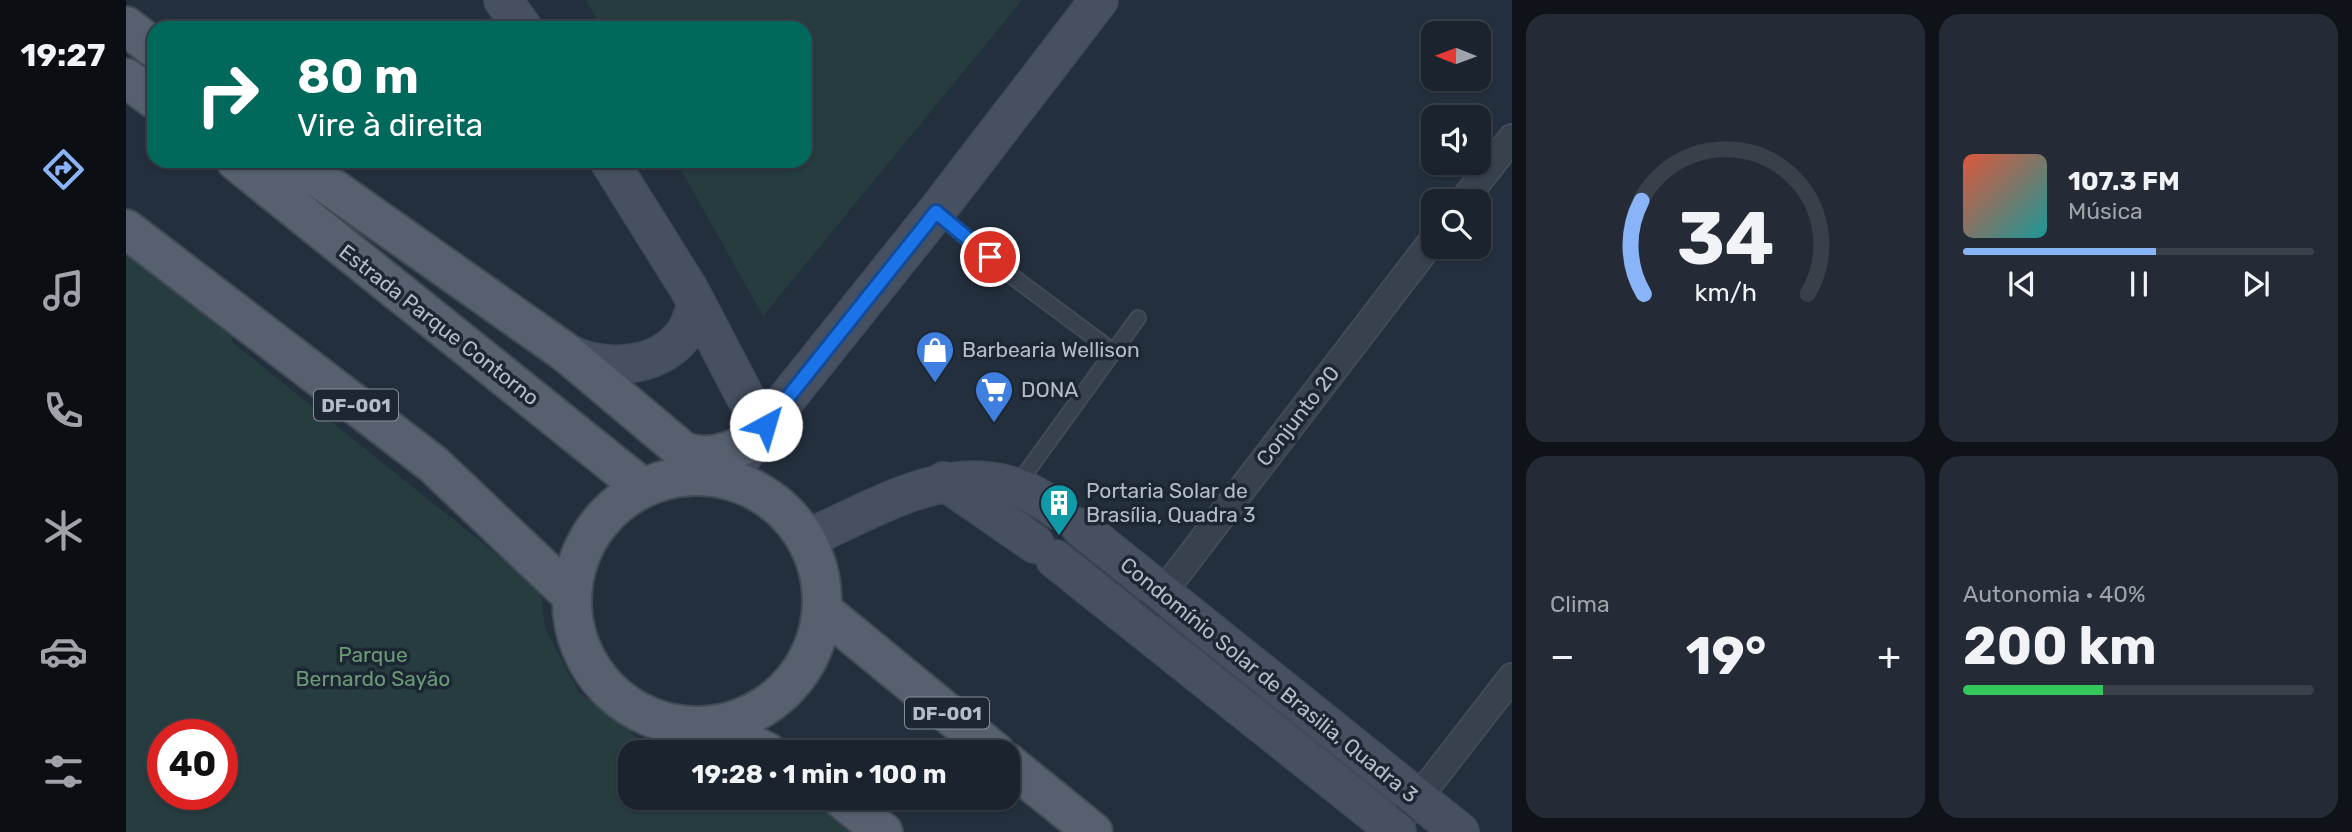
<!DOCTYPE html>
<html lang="pt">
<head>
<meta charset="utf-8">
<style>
	body { margin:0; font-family:Rubik,sans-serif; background:#242b36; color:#f1f3f6; height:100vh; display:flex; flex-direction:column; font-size:26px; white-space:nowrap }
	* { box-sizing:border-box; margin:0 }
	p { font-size:23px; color:#a0a4aa }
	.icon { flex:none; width:38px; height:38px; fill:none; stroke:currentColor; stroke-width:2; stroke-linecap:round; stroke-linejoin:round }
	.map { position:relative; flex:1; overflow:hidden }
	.panel { display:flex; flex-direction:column; gap:14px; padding:14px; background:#0f1319; width:840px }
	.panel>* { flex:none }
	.hud { position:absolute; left:21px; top:21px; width:665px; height:147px; border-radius:21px; box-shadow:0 2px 5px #0004,0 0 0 2px #39404a; background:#00695c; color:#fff; overflow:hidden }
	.needle { width:46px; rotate:271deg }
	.buttons { position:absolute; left:1295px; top:21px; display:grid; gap:14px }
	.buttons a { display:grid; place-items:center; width:70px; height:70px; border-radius:14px; background:#1b232e; box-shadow:0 2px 5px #0004,0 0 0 2px #39404a; font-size:35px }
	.speed { position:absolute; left:21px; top:719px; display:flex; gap:14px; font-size:35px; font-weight:700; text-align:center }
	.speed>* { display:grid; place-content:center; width:91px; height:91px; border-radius:50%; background:#1b232e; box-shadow:0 2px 5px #0004,0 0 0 2px #39404a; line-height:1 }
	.speed .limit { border:10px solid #d22; background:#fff; color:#111 }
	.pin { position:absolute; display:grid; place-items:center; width:60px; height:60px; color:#fff; margin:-30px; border:4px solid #fff; border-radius:50%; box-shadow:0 2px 7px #0007 }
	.me { position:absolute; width:77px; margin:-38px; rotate:39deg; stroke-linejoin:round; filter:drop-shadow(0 0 5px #0008) }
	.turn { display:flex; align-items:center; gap:24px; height:147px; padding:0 35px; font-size:32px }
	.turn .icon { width:91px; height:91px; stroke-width:2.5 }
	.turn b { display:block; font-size:49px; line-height:60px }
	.big { font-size:52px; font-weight:700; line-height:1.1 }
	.panel .card { flex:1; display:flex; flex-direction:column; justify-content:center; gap:10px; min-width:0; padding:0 24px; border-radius:21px; background:#242b36 }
	.panel .dial { align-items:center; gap:0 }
	.dial svg { height:182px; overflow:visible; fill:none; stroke:#39404a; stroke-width:7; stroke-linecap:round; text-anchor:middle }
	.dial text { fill:#f1f3f6; stroke:none }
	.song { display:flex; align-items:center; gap:21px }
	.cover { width:84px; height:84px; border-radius:10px; background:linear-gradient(135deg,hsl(10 70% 55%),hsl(180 70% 35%)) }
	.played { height:7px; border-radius:4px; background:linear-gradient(90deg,#8ab4f8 55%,#39404a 55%) }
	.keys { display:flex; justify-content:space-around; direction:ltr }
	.heat { display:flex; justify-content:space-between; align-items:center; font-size:38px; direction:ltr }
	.charge { height:10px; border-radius:5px; background:linear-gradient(90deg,#34c759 40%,#39404a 0) }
	.panel .tiles { flex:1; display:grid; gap:14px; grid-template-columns:repeat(2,1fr) }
	.trip { position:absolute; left:492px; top:740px; width:402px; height:70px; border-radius:21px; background:#1b232e; box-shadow:0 2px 5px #0004,0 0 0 2px #39404a; font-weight:700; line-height:70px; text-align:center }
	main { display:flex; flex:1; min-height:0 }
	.tabs { display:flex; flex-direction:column; width:126px; justify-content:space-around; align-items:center; background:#0b0e12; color:#a0a4aa }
	.tabs .icon { width:49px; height:49px }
	.tabs .on { color:#8ab4f8 }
	.tabs b { font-size:32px; color:#f1f3f6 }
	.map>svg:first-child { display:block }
</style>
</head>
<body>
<main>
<nav class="tabs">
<b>19:27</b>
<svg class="icon on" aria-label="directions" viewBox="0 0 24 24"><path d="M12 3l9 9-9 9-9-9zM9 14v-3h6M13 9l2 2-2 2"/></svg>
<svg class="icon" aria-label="music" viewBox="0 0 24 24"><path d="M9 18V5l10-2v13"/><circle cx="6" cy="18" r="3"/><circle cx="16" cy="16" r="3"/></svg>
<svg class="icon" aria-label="phone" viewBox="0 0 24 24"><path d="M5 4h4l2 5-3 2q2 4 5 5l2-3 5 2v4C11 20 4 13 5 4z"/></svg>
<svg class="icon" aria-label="climate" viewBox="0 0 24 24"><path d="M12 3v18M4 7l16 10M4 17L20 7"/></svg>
<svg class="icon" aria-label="car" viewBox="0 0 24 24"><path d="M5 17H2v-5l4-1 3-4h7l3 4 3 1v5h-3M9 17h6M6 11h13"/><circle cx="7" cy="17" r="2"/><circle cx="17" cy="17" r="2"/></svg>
<svg class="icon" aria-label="filters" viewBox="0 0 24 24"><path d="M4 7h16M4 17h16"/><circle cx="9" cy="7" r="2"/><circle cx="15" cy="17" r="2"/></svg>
</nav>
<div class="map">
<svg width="1386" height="832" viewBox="0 0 1386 832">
	<rect width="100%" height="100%" fill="#242f3e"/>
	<!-- green -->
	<path fill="#263c3f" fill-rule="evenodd" d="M 460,0 L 896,0 L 637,316 L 550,161 L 679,161 L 679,28 L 476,28 Z
		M 0,228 L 92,298 L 107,343 L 414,589 L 419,628 L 452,691 L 512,738 L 571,752 L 504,752 L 504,798 L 693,798 L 737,832 L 0,832 ZM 37,735 L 96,735 L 96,794 L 37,794 Z"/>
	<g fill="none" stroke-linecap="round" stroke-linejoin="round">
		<defs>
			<path id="lane" d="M 810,212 L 883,274 L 988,352
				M 889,488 L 1012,318"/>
			<path id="street" d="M 1337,201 L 1386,138
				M 1011,626 L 1307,240
				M 1282,811 L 1386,677"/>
			<path id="secondary" d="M 377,0 L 397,28
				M 483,161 L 563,289 L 623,404 L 640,425
				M 439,352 C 475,371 531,370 557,335 C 564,327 567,313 571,304
				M 602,479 L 626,442 L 810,212 L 973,0
				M 818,481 L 909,544
				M 954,527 L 1334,832
				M 680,539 C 763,503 846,444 931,510
				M 929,559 L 1271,832"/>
			<path id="primary" d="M 0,26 L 28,48
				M 0,78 L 28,99
				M 110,161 L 517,488
				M 168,161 L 439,352 L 558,452 C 584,460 602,452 626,442
				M 0,229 L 307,464 L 446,596
				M446 601a125 125 0 1 1 250 0a125 125 0 1 1-250 0Z
				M 696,610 L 869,752
				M 588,726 L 641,752
				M 882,763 L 967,832
				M 715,798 L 757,832"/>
		</defs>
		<!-- lane casing -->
		<use href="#lane" stroke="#414a57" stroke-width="18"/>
		<!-- street casing -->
		<use href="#street" stroke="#414a57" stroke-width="30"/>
		<!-- secondary casing -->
		<use href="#secondary" stroke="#414a57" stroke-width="40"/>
		<!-- primary casing -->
		<use href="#primary" stroke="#414a57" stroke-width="42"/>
		<!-- lane -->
		<use href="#lane" stroke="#38414e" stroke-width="14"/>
		<!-- street -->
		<use href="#street" stroke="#38414e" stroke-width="26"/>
		<!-- secondary -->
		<use href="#secondary" stroke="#465061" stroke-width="37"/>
		<!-- primary -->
		<use href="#primary" stroke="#56606e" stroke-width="38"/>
	</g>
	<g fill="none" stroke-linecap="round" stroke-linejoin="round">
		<defs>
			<path id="route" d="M 640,425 L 810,212 L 864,257"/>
		</defs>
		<!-- route casing -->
		<use href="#route" stroke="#114b97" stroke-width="18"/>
		<!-- route -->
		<use href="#route" stroke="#1a73e8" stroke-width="12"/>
	</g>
	<!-- icons -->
	<defs>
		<symbol id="shop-pin" viewBox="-11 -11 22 30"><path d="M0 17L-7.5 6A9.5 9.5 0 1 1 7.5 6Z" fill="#3f7fe0" stroke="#1d2633"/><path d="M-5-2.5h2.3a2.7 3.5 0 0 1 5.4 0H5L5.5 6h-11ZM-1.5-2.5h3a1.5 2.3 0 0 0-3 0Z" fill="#fff"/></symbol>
		<symbol id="supermarket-pin" viewBox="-11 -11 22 30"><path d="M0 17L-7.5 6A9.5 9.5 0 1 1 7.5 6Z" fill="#3f7fe0" stroke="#1d2633"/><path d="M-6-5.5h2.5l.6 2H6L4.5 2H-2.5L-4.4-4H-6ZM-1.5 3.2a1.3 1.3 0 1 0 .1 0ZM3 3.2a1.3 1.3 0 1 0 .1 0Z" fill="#fff"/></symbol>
		<symbol id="building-pin" viewBox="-11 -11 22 30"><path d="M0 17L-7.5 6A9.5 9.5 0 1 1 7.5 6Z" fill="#0f9aa8" stroke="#1d2633"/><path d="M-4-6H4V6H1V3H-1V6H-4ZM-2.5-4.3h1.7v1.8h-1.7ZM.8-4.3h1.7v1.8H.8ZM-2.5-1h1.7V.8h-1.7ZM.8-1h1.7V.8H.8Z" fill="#fff"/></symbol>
	</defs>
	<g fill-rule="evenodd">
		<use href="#shop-pin" x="787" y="328" width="44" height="60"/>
		<use href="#supermarket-pin" x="846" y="368" width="44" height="60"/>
		<use href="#building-pin" x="911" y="481" width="44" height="60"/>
	</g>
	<g text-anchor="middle" stroke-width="7" stroke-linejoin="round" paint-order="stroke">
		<!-- shield labels -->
		<g fill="#1d2633" stroke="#878f9c" stroke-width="2">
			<rect x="188" y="389.5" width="84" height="31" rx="5"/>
			<rect x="779" y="697.5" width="84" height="31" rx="5"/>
		</g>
		<g font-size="19" font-weight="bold" fill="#b4bcc9">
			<text x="230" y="412">DF-001</text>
			<text x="821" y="720">DF-001</text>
		</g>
		<!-- street labels -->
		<g font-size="21" fill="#b4bcc9" stroke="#1d2633">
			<text transform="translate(313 325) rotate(38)" y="7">Estrada Parque Contorno</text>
			<text transform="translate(1172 416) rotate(-52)" y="7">Conjunto 20</text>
			<text transform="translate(1143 680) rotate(39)" y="7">Condomínio Solar de Brasilia, Quadra 3</text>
		</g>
		<!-- poi labels -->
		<g font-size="21" fill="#b4bcc9" stroke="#1d2633" text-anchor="start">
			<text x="836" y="357">Barbearia Wellison</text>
			<text x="895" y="397">DONA</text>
			<text x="960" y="498">Portaria Solar de<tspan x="960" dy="24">Brasília, Quadra 3</tspan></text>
		</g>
		<!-- park labels -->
		<g font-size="21" fill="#6b9a76" stroke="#1d2633">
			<text x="247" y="662">Parque<tspan x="247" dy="24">Bernardo Sayão</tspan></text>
		</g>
	</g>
</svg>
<div class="buttons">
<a><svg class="needle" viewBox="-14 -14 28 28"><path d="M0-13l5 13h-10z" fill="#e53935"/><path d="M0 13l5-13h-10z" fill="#a0a4aa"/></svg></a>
<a><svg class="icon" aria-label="sound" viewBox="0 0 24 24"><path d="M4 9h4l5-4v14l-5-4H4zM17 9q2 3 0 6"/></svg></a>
<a><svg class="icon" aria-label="search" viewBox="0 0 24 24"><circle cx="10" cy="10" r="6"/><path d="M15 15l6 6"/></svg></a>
</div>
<div class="speed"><div class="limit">40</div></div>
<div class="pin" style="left:864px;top:257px;background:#d93025"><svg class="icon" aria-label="arrive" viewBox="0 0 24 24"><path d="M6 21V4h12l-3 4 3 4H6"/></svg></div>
<svg class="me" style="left:640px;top:425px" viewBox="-20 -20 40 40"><circle r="19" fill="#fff"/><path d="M0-13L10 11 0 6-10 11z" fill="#1a73e8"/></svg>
<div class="trip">19:28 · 1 min · 100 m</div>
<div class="hud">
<div class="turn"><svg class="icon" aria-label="right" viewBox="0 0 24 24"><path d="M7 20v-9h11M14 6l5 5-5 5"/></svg><div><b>80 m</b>Vire à direita</div></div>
</div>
</div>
<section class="panel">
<div class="tiles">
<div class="card dial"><svg viewBox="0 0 100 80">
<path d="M14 69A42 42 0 1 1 86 69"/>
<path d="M14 69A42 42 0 0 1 13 28" stroke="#8ab4f8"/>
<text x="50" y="56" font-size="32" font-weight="700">34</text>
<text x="50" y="72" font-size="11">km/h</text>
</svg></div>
<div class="card">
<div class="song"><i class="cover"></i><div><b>107.3 FM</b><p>Música</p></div></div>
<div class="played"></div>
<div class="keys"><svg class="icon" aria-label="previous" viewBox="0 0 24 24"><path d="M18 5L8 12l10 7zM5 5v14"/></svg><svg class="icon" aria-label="pause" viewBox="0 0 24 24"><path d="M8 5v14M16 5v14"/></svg><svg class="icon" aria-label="next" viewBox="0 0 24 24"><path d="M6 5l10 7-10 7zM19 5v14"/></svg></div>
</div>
<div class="card"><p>Clima</p>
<div class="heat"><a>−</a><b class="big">19°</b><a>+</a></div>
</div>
<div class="card"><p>Autonomia · 40%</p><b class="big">200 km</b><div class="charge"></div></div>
</div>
</section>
</main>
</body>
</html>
